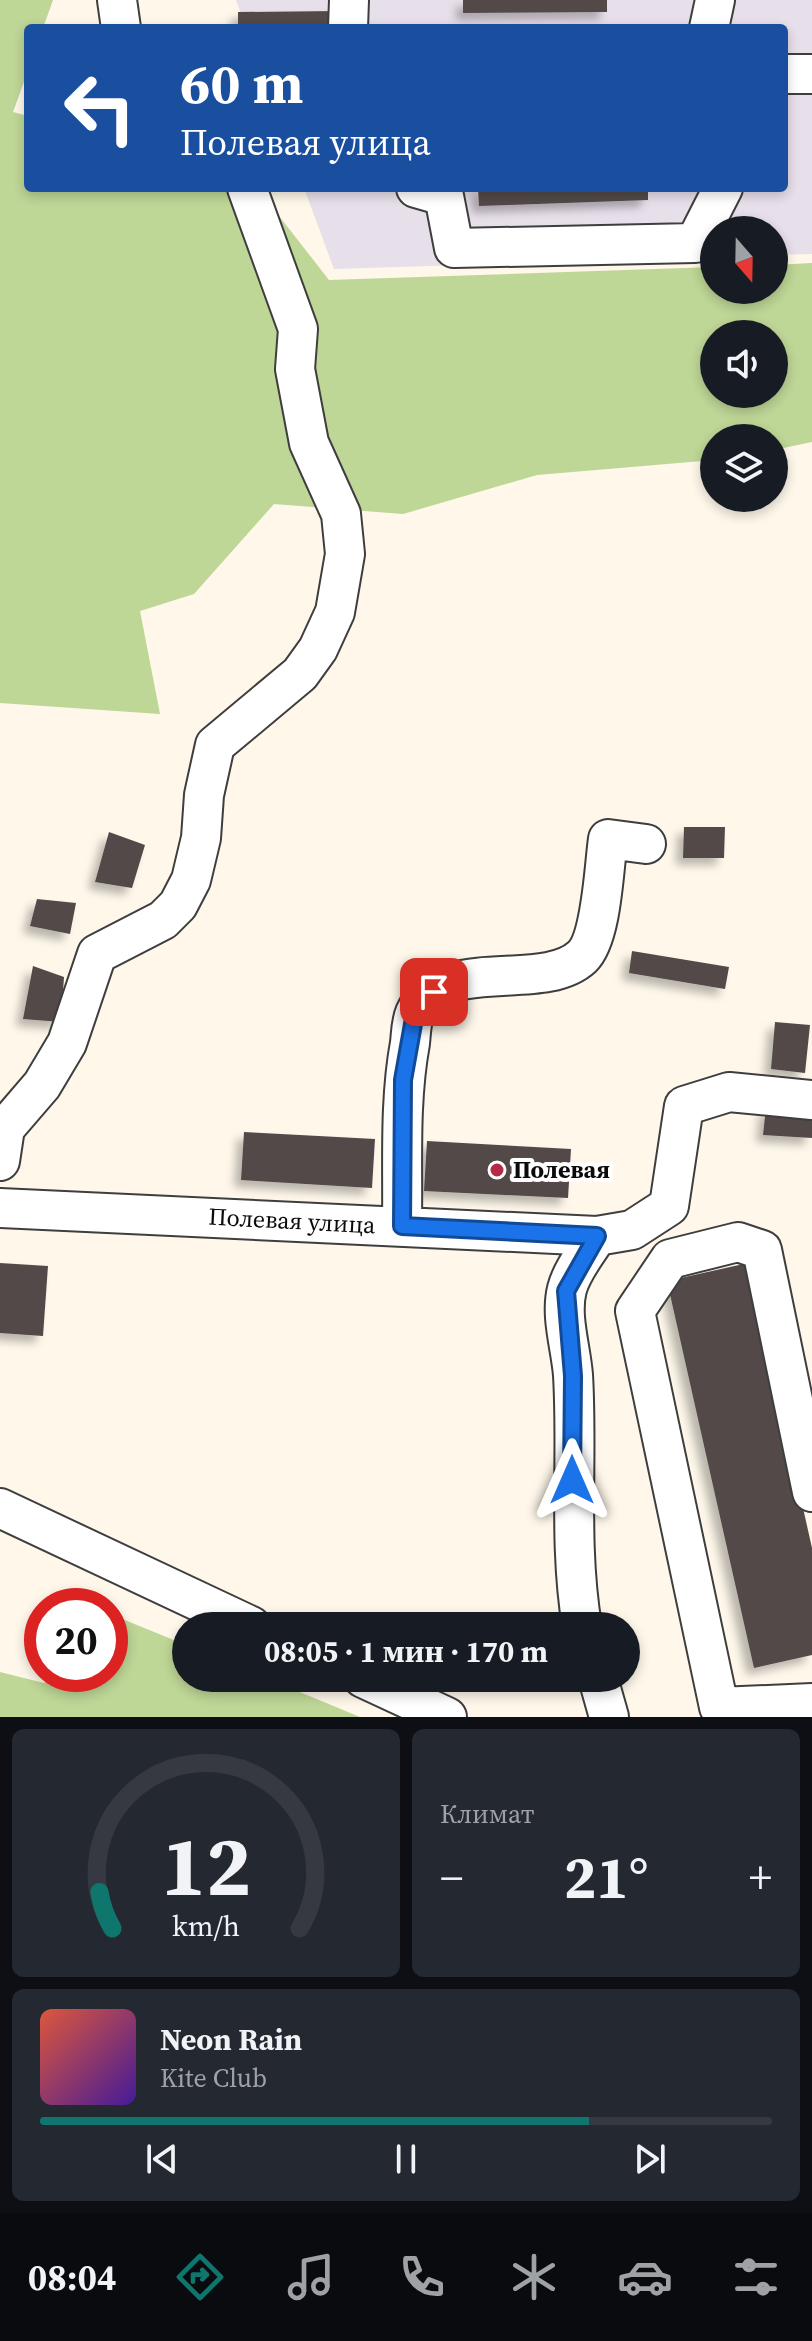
<!DOCTYPE html>
<html lang="ru">
<head>
<meta charset="utf-8">
<style>
	body { margin:0; font-family:"Source Serif 4",serif; background:#242831; color:#f1f3f6; height:100vh; display:flex; flex-direction:column; font-size:30px; white-space:nowrap }
	* { box-sizing:border-box; margin:0 }
	p { font-size:26px; color:#9ea1a6 }
	.icon { flex:none; width:44px; height:44px; fill:none; stroke:currentColor; stroke-width:2; stroke-linecap:round; stroke-linejoin:round }
	.map { position:relative; height:1717px; overflow:hidden }
	.side { display:flex; flex-direction:column; gap:12px; padding:12px; background:#0d0f14; flex:1 }
	.side>* { flex:none }
	.banner { position:absolute; left:24px; top:24px; width:764px; height:168px; border-radius:8px; box-shadow:0 4px 12px #0003; background:#1a4fa0; color:#fff; overflow:hidden }
	.needle { width:52px; rotate:160deg }
	.fabs { position:absolute; left:700px; top:216px; display:grid; gap:16px }
	.fabs a { display:grid; place-items:center; width:88px; height:88px; border-radius:50%; background:#171b24; box-shadow:0 4px 12px #0003; font-size:40px }
	.speed { position:absolute; left:24px; top:1588px; display:flex; gap:16px; font-size:40px; font-weight:700; text-align:center }
	.speed>* { display:grid; place-content:center; width:104px; height:104px; border-radius:50%; background:#171b24; box-shadow:0 4px 12px #0003; line-height:1 }
	.speed .limit { border:12px solid #d22; background:#fff; color:#111 }
	.pin { position:absolute; display:grid; place-items:center; width:68px; height:68px; color:#fff; margin:-34px; border-radius:16px; box-shadow:0 4px 12px #0006 }
	.me { position:absolute; width:88px; margin:-44px; rotate:0deg; stroke-linejoin:round; filter:drop-shadow(0 0 6px #0008) }
	.turn { display:flex; align-items:center; gap:28px; height:168px; padding:0 24px; font-size:36px }
	.turn .icon { width:104px; height:104px; stroke-width:2.5 }
	.turn b { display:block; font-size:56px; line-height:68px }
	.big { font-size:60px; font-weight:700; line-height:1.1 }
	.side .tile { flex:1; display:flex; flex-direction:column; justify-content:center; gap:12px; min-width:0; padding:0 28px; border-radius:12px; background:#242831 }
	.side .dial { align-items:center; gap:0 }
	.dial svg { height:208px; overflow:visible; fill:none; stroke:#363941; stroke-width:7; stroke-linecap:round; text-anchor:middle }
	.dial text { fill:#f1f3f6; stroke:none }
	.song { display:flex; align-items:center; gap:24px }
	.cover { width:96px; height:96px; border-radius:12px; background:linear-gradient(135deg,hsl(10 70% 55%),hsl(260 70% 35%)) }
	.played { height:8px; border-radius:4px; background:linear-gradient(90deg,#0f766e 75%,#363941 75%) }
	.keys { display:flex; justify-content:space-around; direction:ltr }
	.heat { display:flex; justify-content:space-between; align-items:center; font-size:44px; direction:ltr }
	.side .tiles { flex:1; display:grid; gap:12px; grid-template-columns:1fr 1fr }
	.tile:last-child { grid-column:span 2 }
	.trip { position:absolute; left:172px; top:1612px; width:468px; height:80px; border-radius:40px; background:#171b24; box-shadow:0 4px 12px #0003; font-weight:700; line-height:80px; text-align:center }
	.tabs { display:flex; height:128px; justify-content:space-around; align-items:center; background:#090b0e; color:#9ea1a6 }
	.tabs .icon { width:56px; height:56px }
	.tabs .current { color:#0f766e }
	.tabs b { font-size:36px; color:#f1f3f6 }
	.map>svg:first-child { display:block }
</style>
</head>
<body>
<div class="map">
<svg width="812" height="1717" viewBox="0 0 812 1717">
	<defs>
		<filter id="shadow"><feDropShadow dx="-7" dy="7" stdDeviation="4" flood-color="#0004"/></filter>
	</defs>
	<rect width="100%" height="100%" fill="#fef7ea"/>
	<!-- industrial -->
	<path fill="#e7dfea" d="M 236,0 L 812,0 L 812,254 L 774,255 L 774,230 L 714,230 L 714,257 L 334,269 L 304,188 L 784,188 L 784,28 L 246,28 Z"/>
	<!-- forest -->
	<path fill="#bed696" fill-rule="evenodd" d="M 0,0 L 53,0 L 43,28 L 28,28 L 28,71 L 13,112 L 28,116 L 28,188 L 245,188 L 265,198 L 329,280 L 714,267 L 714,290 L 774,290 L 774,265 L 812,263 L 812,442 L 774,450 L 774,438 L 714,438 L 714,460 L 537,475 L 403,514 L 274,504 L 194,594 L 140,611 L 160,714 L 0,703 ZM 714,334 L 774,334 L 774,394 L 714,394 Z
		M 110,1614 L 186,1645 L 186,1678 L 266,1678 L 360,1717 L 0,1717 L 0,1672 L 44,1683 L 57,1674 L 110,1674 Z"/>
	<!-- building -->
	<path fill="#534a48" filter="url(#shadow)" d="M 463,0 L 607,0 L 607,12 L 463,13 Z
		M 336,11 L 336,28 L 238,28 L 238,12 Z
		M 478,188 L 648,188 L 648,200 L 479,206 Z
		M 684,827 L 725,827 L 724,858 L 683,858 Z
		M 109,832 L 145,845 L 132,888 L 95,882 Z
		M 37,899 L 76,903 L 70,934 L 30,926 Z
		M 632,951 L 729,967 L 725,989 L 629,973 Z
		M 33,966 L 64,977 L 61,1022 L 23,1019 Z
		M 775,1022 L 810,1025 L 805,1073 L 771,1069 Z
		M 766,1107 L 812,1114 L 812,1138 L 763,1135 Z
		M 244,1132 L 375,1139 L 372,1188 L 241,1180 Z
		M 427,1141 L 571,1149 L 568,1198 L 424,1191 Z
		M 0,1263 L 48,1266 L 43,1336 L 0,1333 Z
		M 748,1263 L 812,1548 L 812,1655 L 754,1668 L 667,1281 Z"/>
	<g fill="none" stroke-linecap="round" stroke-linejoin="round">
		<defs>
			<path id="minor" d="M 117,0 L 121,28
				M 348,28 L 349,0
				M 709,28 L 715,0
				M 784,74 L 812,74
				M 416,188 L 444,196 L 454,248 L 695,243 L 723,188
				M 0,1161 L 5,1128 L 42,1085 L 67,1043 L 97,954 L 163,920 L 178,905 L 191,880 L 201,838 L 204,795 L 215,745 L 300,674 L 318,649 L 335,612 L 345,554 L 341,514 L 309,443 L 295,369 L 298,329 L 247,188
				M 0,1208 L 597,1236 L 632,1230 L 669,1206 L 684,1106 L 729,1092 L 812,1100
				M 402,1226 C 403,1165 399,1103 410,1043 C 411,1034 411,1022 415,1013 C 442,953 542,994 582,957 C 602,938 604,866 608,839 L 646,844
				M 812,1492 L 762,1250 L 738,1242 L 670,1259 L 635,1311 L 719,1707 L 812,1703
				M 0,1508 L 251,1626
				M 582,1626 C 568,1542 578,1459 573,1375 C 571,1348 560,1316 567,1289 C 572,1270 587,1252 597,1236
				M 363,1678 L 447,1717
				M 598,1678 L 609,1717"/>
		</defs>
		<!-- minor casing -->
		<use href="#minor" stroke="#3e3e3e" stroke-width="42"/>
		<!-- minor -->
		<use href="#minor" stroke="#fff" stroke-width="38"/>
	</g>
	<g fill="none" stroke-linecap="round" stroke-linejoin="round">
		<defs>
			<path id="route" d="M 434,992 L 415,1013 L 403,1080 L 402,1226 L 597,1236 L 566,1291 L 573,1376 L 572,1480"/>
		</defs>
		<!-- route casing -->
		<use href="#route" stroke="#114b97" stroke-width="20"/>
		<!-- route -->
		<use href="#route" stroke="#1a73e8" stroke-width="14"/>
	</g>
	<!-- markers -->
	<circle fill="#b42b4a" stroke="#fff" stroke-width="3" cx="497" cy="1170" r="8"/>
	<g text-anchor="middle" stroke-width="8" stroke-linejoin="round" paint-order="stroke">
		<!-- poi labels -->
		<g font-size="24" font-weight="bold" fill="#0b0b0b" stroke="#fff" text-anchor="start">
			<text x="513" y="1178">Полевая</text>
		</g>
		<!-- street labels -->
		<g font-size="24" fill="#0b0b0b" stroke="#fff">
			<text transform="translate(292 1221) rotate(3)" y="8">Полевая улица</text>
		</g>
	</g>
</svg>
<div class="fabs">
<a><svg class="needle" viewBox="-14 -14 28 28"><path d="M0-13l5 13h-10z" fill="#e53935"/><path d="M0 13l5-13h-10z" fill="#9ea1a6"/></svg></a>
<a><svg class="icon" aria-label="sound" viewBox="0 0 24 24"><path d="M4 9h4l5-4v14l-5-4H4zM17 9q2 3 0 6"/></svg></a>
<a><svg class="icon" aria-label="layers" viewBox="0 0 24 24"><path d="M12 4l9 5-9 5-9-5zM3 14l9 5 9-5"/></svg></a>
</div>
<div class="speed"><div class="limit">20</div></div>
<div class="pin" style="left:434px;top:992px;background:#d93025"><svg class="icon" aria-label="arrive" viewBox="0 0 24 24"><path d="M6 21V4h12l-3 4 3 4H6"/></svg></div>
<svg class="me" style="left:572px;top:1480px" viewBox="-20 -20 40 40"><path d="M0-17L14 15 0 8-14 15z" fill="#1a73e8" stroke="#fff" stroke-width="4"/></svg>
<div class="trip">08:05 · 1 мин · 170 m</div>
<div class="banner">
<div class="turn"><svg class="icon" aria-label="left" viewBox="0 0 24 24"><path d="M17 20v-9H6M10 6l-5 5 5 5"/></svg><div><b>60 m</b>Полевая улица</div></div>
</div>
</div>
<section class="side">
<div class="tiles">
<div class="tile dial"><svg viewBox="0 0 100 80">
<path d="M14 69A42 42 0 1 1 86 69"/>
<path d="M14 69A42 42 0 0 1 9 55" stroke="#0f766e"/>
<text x="50" y="56" font-size="32" font-weight="700">12</text>
<text x="50" y="72" font-size="11">km/h</text>
</svg></div>
<div class="tile"><p>Климат</p>
<div class="heat"><a>−</a><b class="big">21°</b><a>+</a></div>
</div>
<div class="tile">
<div class="song"><i class="cover"></i><div><b>Neon Rain</b><p>Kite Club</p></div></div>
<div class="played"></div>
<div class="keys"><svg class="icon" aria-label="previous" viewBox="0 0 24 24"><path d="M18 5L8 12l10 7zM5 5v14"/></svg><svg class="icon" aria-label="pause" viewBox="0 0 24 24"><path d="M8 5v14M16 5v14"/></svg><svg class="icon" aria-label="next" viewBox="0 0 24 24"><path d="M6 5l10 7-10 7zM19 5v14"/></svg></div>
</div>
</div>
</section>
<nav class="tabs">
<b>08:04</b>
<svg class="icon current" aria-label="directions" viewBox="0 0 24 24"><path d="M12 3l9 9-9 9-9-9zM9 14v-3h6M13 9l2 2-2 2"/></svg>
<svg class="icon" aria-label="music" viewBox="0 0 24 24"><path d="M9 18V5l10-2v13"/><circle cx="6" cy="18" r="3"/><circle cx="16" cy="16" r="3"/></svg>
<svg class="icon" aria-label="phone" viewBox="0 0 24 24"><path d="M5 4h4l2 5-3 2q2 4 5 5l2-3 5 2v4C11 20 4 13 5 4z"/></svg>
<svg class="icon" aria-label="climate" viewBox="0 0 24 24"><path d="M12 3v18M4 7l16 10M4 17L20 7"/></svg>
<svg class="icon" aria-label="car" viewBox="0 0 24 24"><path d="M5 17H2v-5l4-1 3-4h7l3 4 3 1v5h-3M9 17h6M6 11h13"/><circle cx="7" cy="17" r="2"/><circle cx="17" cy="17" r="2"/></svg>
<svg class="icon" aria-label="filters" viewBox="0 0 24 24"><path d="M4 7h16M4 17h16"/><circle cx="9" cy="7" r="2"/><circle cx="15" cy="17" r="2"/></svg>
</nav>
</body>
</html>
